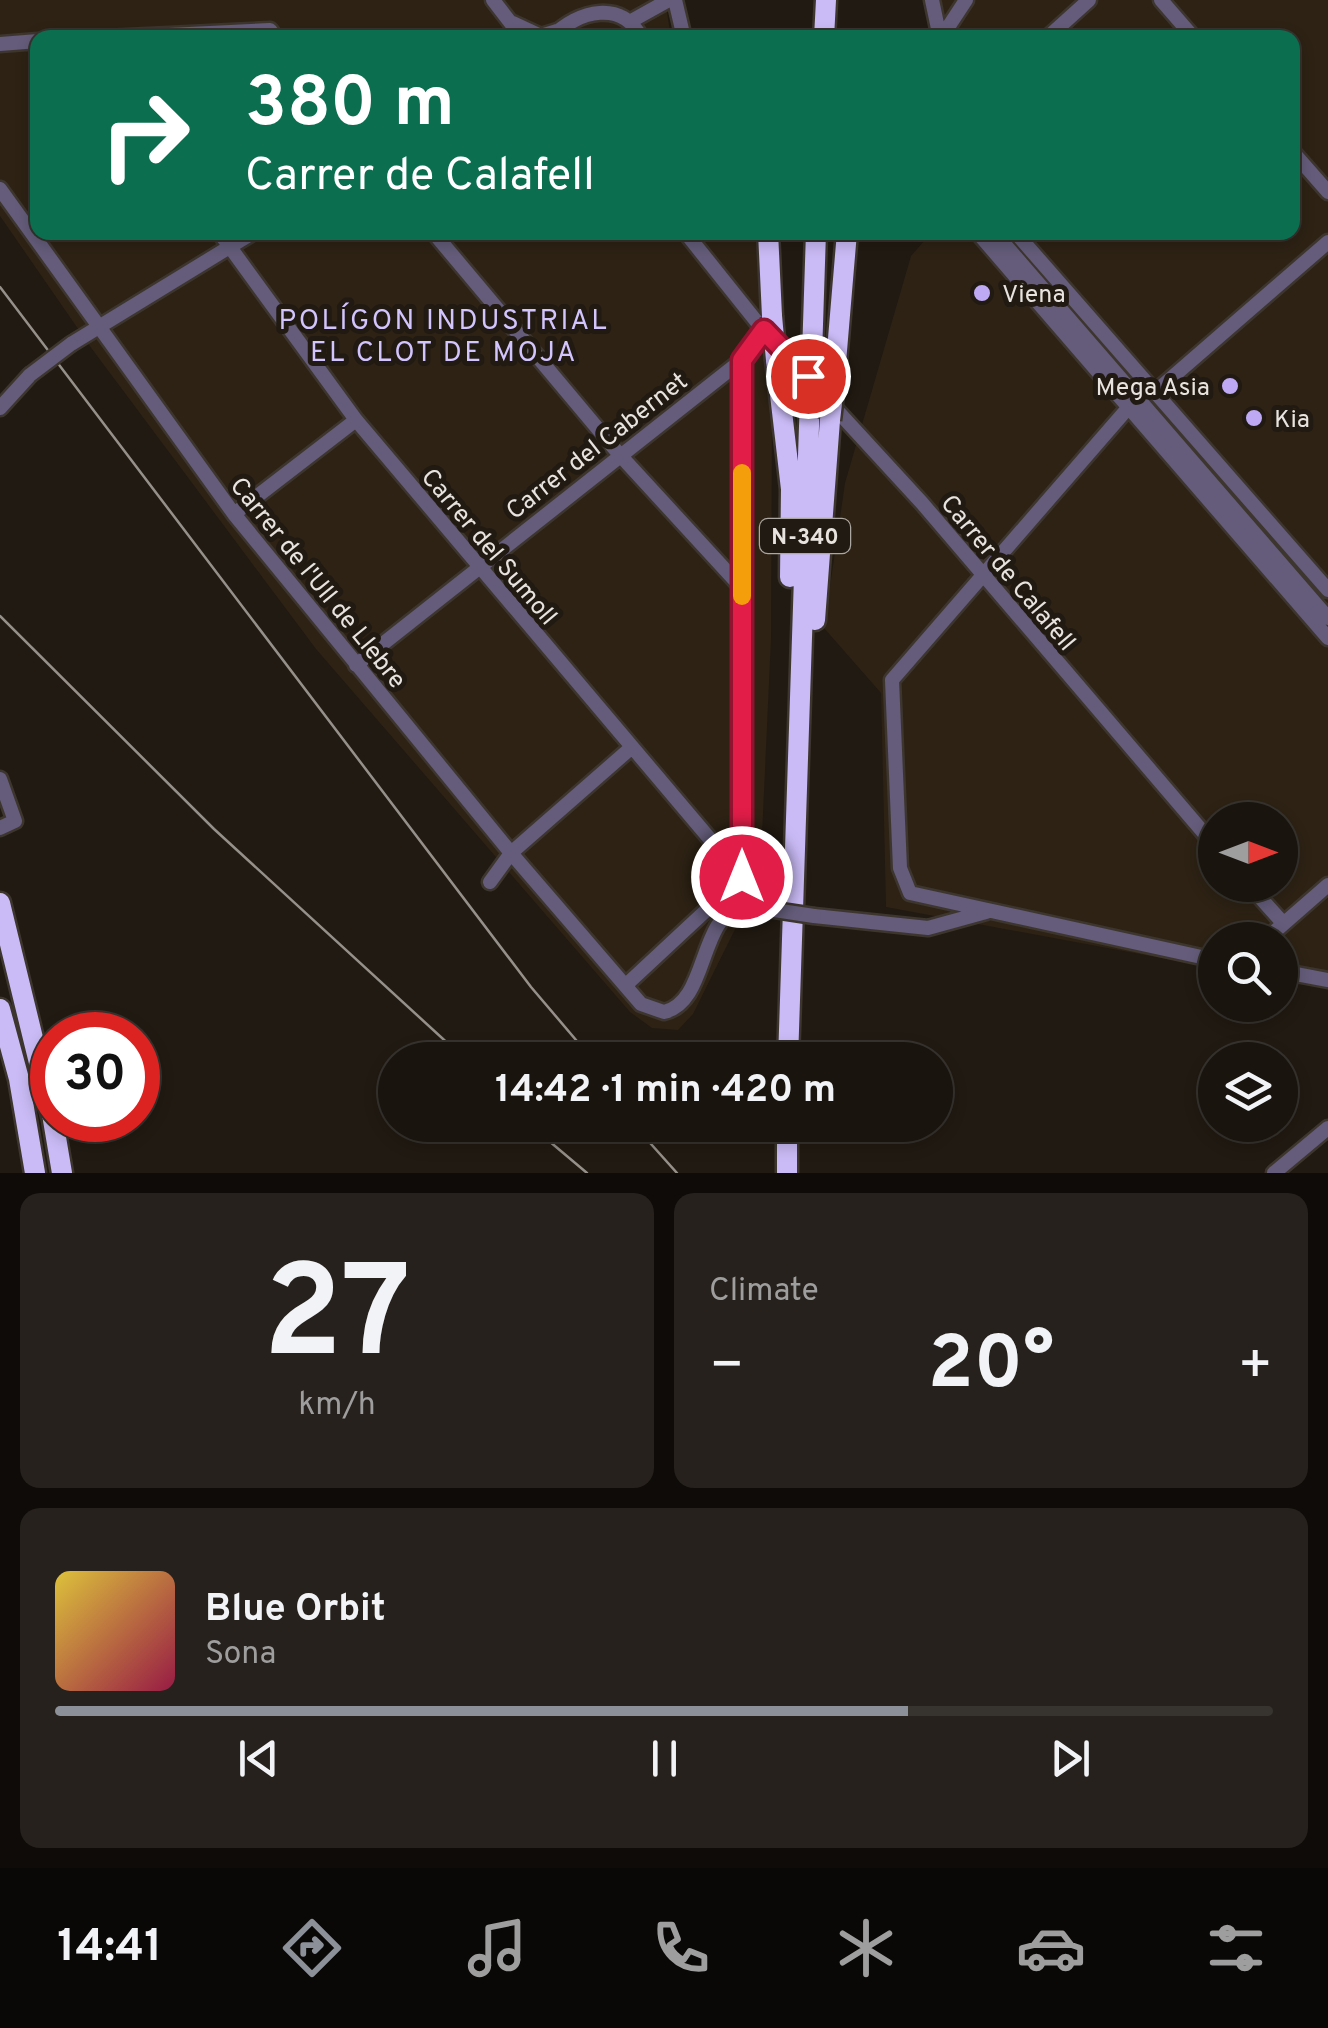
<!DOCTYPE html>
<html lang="en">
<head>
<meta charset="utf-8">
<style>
	body { margin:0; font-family:Overpass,sans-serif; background:#26211c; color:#f1f3f6; height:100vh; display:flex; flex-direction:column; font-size:38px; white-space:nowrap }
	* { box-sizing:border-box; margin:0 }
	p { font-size:32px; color:#9f9e9e }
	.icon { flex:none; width:55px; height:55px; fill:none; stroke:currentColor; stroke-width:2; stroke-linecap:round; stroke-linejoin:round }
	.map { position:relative; height:1173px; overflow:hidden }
	.details { display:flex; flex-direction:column; gap:20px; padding:20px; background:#0e0b08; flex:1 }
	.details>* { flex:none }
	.top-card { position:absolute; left:30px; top:30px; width:1270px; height:210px; border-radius:20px; box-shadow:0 5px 15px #0003,0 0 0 2px #37332e; background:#0b6e4f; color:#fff; overflow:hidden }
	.needle { width:65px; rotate:90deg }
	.fabs { position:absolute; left:1198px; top:802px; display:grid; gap:20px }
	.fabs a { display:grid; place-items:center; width:100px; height:100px; border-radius:50%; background:#19140e; box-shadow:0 5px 15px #0003,0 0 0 2px #37332e; font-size:50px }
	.speed { position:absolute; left:30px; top:1012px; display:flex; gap:20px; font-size:50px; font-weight:700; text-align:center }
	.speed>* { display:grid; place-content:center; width:130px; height:130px; border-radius:50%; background:#19140e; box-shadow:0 5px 15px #0003,0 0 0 2px #37332e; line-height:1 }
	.speed .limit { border:15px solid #d22; background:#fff; color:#111 }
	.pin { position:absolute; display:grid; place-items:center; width:85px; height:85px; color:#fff; margin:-42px; border:5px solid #fff; border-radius:50%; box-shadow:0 2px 10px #0007 }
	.me { position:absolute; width:110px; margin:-55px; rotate:0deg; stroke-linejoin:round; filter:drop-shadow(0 0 8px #0008) }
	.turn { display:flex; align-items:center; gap:35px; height:210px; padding:0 50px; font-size:45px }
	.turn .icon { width:130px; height:130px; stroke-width:2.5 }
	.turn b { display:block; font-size:70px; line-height:85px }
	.big { font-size:75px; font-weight:700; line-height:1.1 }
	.details .widget { flex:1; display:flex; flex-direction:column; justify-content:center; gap:15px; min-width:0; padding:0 35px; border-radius:20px; background:#26211c }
	.details .dial { align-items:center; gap:0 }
	.dial b { font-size:130px; line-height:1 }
	.song { display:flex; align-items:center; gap:30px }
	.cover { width:120px; height:120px; border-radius:15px; background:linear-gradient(135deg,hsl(50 70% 55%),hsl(340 70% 35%)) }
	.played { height:10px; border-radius:5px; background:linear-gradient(90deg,#8c9099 70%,#37332e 70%) }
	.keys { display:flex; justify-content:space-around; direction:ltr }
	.heat { display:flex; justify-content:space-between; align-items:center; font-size:55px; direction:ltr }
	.details .tiles { flex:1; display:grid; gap:20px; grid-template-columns:1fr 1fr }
	.widget:last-child { grid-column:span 2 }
	.trip { position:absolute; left:378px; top:1042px; width:575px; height:100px; border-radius:50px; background:#19140e; box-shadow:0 5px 15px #0003,0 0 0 2px #37332e; font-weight:700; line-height:100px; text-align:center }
	.dock { display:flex; height:160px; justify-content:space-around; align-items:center; background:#0a0806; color:#9f9e9e }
	.dock .icon { width:70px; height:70px }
	.dock .current { color:#8c9099 }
	.dock b { font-size:45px; color:#f1f3f6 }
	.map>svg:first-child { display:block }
</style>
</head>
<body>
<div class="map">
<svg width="1328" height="1173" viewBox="0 0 1328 1173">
	<rect width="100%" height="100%" fill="#211a12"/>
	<!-- built -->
	<path fill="#2d2214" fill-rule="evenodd" d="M 0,0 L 665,0 L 671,37 L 38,38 L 38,232 L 757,233 L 772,422 L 771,639 L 760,879 L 693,1014 L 678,1030 L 652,1028 L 630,1012 L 316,649 L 92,349 L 0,216 Z
		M 941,0 L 1328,0 L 1328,988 L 1280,980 L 1280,940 L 1215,940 L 1215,968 L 886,907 L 881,693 L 824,628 L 845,483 L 911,256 L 931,233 L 1292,232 L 1292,38 L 950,37 ZM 1215,820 L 1280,820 L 1280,885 L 1215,885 Z"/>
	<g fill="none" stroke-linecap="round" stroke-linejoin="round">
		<defs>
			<path id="minor" d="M 493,0 L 517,31
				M 675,0 L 684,38
				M 932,0 L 940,38
				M 1161,0 L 1194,38
				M 633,20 L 669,0
				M 513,23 L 541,36 L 557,31
				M 107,38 L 270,30 L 276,38
				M 551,38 C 578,9 624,0 641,38
				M 941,38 L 966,0
				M 1047,38 L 1089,0
				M 0,44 L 38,41
				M 1292,151 L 1328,192
				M 0,189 L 234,514 L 511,853 L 641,1004 L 664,1012 C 708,1002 698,920 741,905
				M 219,232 L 356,420 L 742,877
				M 433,232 L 619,454 L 742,588
				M 685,232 L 764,331 L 922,503 L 1215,846
				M 977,232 L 1328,638
				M 994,232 L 1328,618
				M 1015,232 L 1328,590
				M 71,344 L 254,232
				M 1154,393 L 1328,242
				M 0,408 L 30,375
				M 1128,408 L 892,680 L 900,868 L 910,893 L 1215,960
				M 234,514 L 356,420
				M 356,665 L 742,360 L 764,331
				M 0,779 L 15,821 L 0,828
				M 742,877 L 742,360
				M 490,882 L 511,853 L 632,747
				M 1249,885 L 1283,923
				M 814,916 L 928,928 L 986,912
				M 1265,940 L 1328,885
				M 1280,971 L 1328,980
				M 626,985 L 742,877
				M 1274,1173 L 1328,1128"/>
			<path id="highway" d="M 824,38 L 826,0
				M 768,232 L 772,316
				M 812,355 L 816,232
				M 776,360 L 791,489 L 790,577
				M 834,386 L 847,232
				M 815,620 L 830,420
				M 0,903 L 52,1116
				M 0,1009 L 19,1079 L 35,1173
				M 788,1060 L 810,396
				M 53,1120 L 62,1173
				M 787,1173 L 787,1125"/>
		</defs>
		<!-- minor casing -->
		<use href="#minor" stroke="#3d362f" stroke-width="19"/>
		<!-- highway casing -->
		<use href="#highway" stroke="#3d362f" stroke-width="25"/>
		<!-- minor -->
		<use href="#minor" stroke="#645c7a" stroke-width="14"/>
		<!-- highway -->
		<use href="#highway" stroke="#cabbf6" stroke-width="20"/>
		<!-- rail -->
		<path stroke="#96908a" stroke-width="2.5" d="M 0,287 L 531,987 L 593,1060
			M 0,616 L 214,829 L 466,1060
			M 530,1125 L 587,1173
			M 634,1125 L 677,1173"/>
		<defs>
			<path id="minor-bridge" d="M 30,375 L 71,344
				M 741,905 L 814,916"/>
			<path id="highway-bridge" d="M 772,316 L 776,360
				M 810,396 L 812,355
				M 830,420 L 834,386"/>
		</defs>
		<!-- minor-bridge casing -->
		<use href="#minor-bridge" stroke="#3d362f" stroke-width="19" stroke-linecap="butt"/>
		<!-- highway-bridge casing -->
		<use href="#highway-bridge" stroke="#3d362f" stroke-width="25" stroke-linecap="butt"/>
		<!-- minor-bridge -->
		<use href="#minor-bridge" stroke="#645c7a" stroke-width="14"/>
		<!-- highway-bridge -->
		<use href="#highway-bridge" stroke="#cabbf6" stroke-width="20"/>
	</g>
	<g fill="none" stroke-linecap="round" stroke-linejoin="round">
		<defs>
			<path id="route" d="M 742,877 L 742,360 L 764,330 L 808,376"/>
		</defs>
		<!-- route casing -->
		<use href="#route" stroke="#92132f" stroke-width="25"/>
		<!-- route -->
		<use href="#route" stroke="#e11d48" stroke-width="18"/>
		<!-- slow -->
		<path stroke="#f59e0b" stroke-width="18" d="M 742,596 L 742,473"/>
	</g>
	<!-- markers -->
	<g fill="#bea9f5" stroke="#211a12" stroke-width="4">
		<circle cx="982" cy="293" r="10"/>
		<circle cx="1230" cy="386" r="10"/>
		<circle cx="1254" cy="418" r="10"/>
	</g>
	<g text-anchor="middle" stroke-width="10" stroke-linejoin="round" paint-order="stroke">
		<!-- shield labels -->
		<rect fill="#211a12" stroke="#aca7a1" stroke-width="2.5" x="760" y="519" width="90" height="34" rx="8"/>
		<g font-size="22" font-weight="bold" fill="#e8e3de">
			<text x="805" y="544">N-340</text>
		</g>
		<!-- poi labels -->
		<g font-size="25" fill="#e8e3de" stroke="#211a12" text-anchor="start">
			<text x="1002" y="302">Viena</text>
			<text x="1210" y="395" text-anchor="end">Mega Asia</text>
			<text x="1274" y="427">Kia</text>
		</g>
		<!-- street labels -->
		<g font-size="25" fill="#e8e3de" stroke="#211a12">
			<text transform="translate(596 445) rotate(-38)" y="9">Carrer del Cabernet</text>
			<text transform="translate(490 546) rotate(50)" y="9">Carrer del Sumoll</text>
			<text transform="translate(1009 572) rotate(50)" y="9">Carrer de Calafell</text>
			<text transform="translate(319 582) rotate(51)" y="9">Carrer de l'Ull de Llebre</text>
		</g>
		<!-- neighbourhood labels -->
		<g font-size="28" letter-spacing="2.5" fill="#d2c4fd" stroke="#211a12">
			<text x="444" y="329">POLÍGON INDUSTRIAL<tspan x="444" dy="32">EL CLOT DE MOJA</tspan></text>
		</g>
	</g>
</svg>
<div class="fabs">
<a><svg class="needle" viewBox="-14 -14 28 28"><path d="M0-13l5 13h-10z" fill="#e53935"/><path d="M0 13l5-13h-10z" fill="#9f9e9e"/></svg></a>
<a><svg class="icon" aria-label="search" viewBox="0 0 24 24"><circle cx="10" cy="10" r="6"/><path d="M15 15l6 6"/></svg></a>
<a><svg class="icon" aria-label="layers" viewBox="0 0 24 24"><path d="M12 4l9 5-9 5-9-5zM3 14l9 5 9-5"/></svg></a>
</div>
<div class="speed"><div class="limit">30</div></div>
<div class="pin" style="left:808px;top:376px;background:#d93025"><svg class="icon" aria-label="arrive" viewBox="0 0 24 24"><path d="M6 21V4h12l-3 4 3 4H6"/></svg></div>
<svg class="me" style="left:742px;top:877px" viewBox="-20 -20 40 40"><circle r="17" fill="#e11d48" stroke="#fff" stroke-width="3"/><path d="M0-11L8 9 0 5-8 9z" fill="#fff"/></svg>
<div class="trip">14:42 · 1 min · 420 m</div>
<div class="top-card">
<div class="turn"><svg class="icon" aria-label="right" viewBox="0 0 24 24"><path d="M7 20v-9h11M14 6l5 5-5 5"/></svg><div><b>380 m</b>Carrer de Calafell</div></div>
</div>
</div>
<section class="details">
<div class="tiles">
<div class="widget dial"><b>27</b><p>km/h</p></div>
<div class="widget"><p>Climate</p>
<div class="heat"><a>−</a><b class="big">20°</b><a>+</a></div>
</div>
<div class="widget">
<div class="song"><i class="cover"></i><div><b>Blue Orbit</b><p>Sona</p></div></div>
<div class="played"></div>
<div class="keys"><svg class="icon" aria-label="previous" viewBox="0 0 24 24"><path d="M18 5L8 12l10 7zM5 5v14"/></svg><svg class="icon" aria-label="pause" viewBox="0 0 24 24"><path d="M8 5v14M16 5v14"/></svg><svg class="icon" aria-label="next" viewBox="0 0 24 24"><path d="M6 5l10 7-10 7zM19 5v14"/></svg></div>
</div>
</div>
</section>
<nav class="dock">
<b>14:41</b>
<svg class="icon current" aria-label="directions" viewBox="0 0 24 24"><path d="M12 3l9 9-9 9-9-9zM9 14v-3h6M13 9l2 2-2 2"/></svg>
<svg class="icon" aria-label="music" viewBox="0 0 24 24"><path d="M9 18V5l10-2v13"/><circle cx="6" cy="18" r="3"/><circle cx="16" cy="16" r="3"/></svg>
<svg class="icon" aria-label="phone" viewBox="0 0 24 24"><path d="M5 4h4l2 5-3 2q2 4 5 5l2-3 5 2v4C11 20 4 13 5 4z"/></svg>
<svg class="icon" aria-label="climate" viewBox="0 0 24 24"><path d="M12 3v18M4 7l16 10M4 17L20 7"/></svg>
<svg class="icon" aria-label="car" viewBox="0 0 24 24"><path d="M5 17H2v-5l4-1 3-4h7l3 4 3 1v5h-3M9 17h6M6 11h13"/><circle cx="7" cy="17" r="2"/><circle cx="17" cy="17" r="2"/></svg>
<svg class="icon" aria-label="filters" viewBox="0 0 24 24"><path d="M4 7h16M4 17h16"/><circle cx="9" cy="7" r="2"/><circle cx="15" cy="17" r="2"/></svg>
</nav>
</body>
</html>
